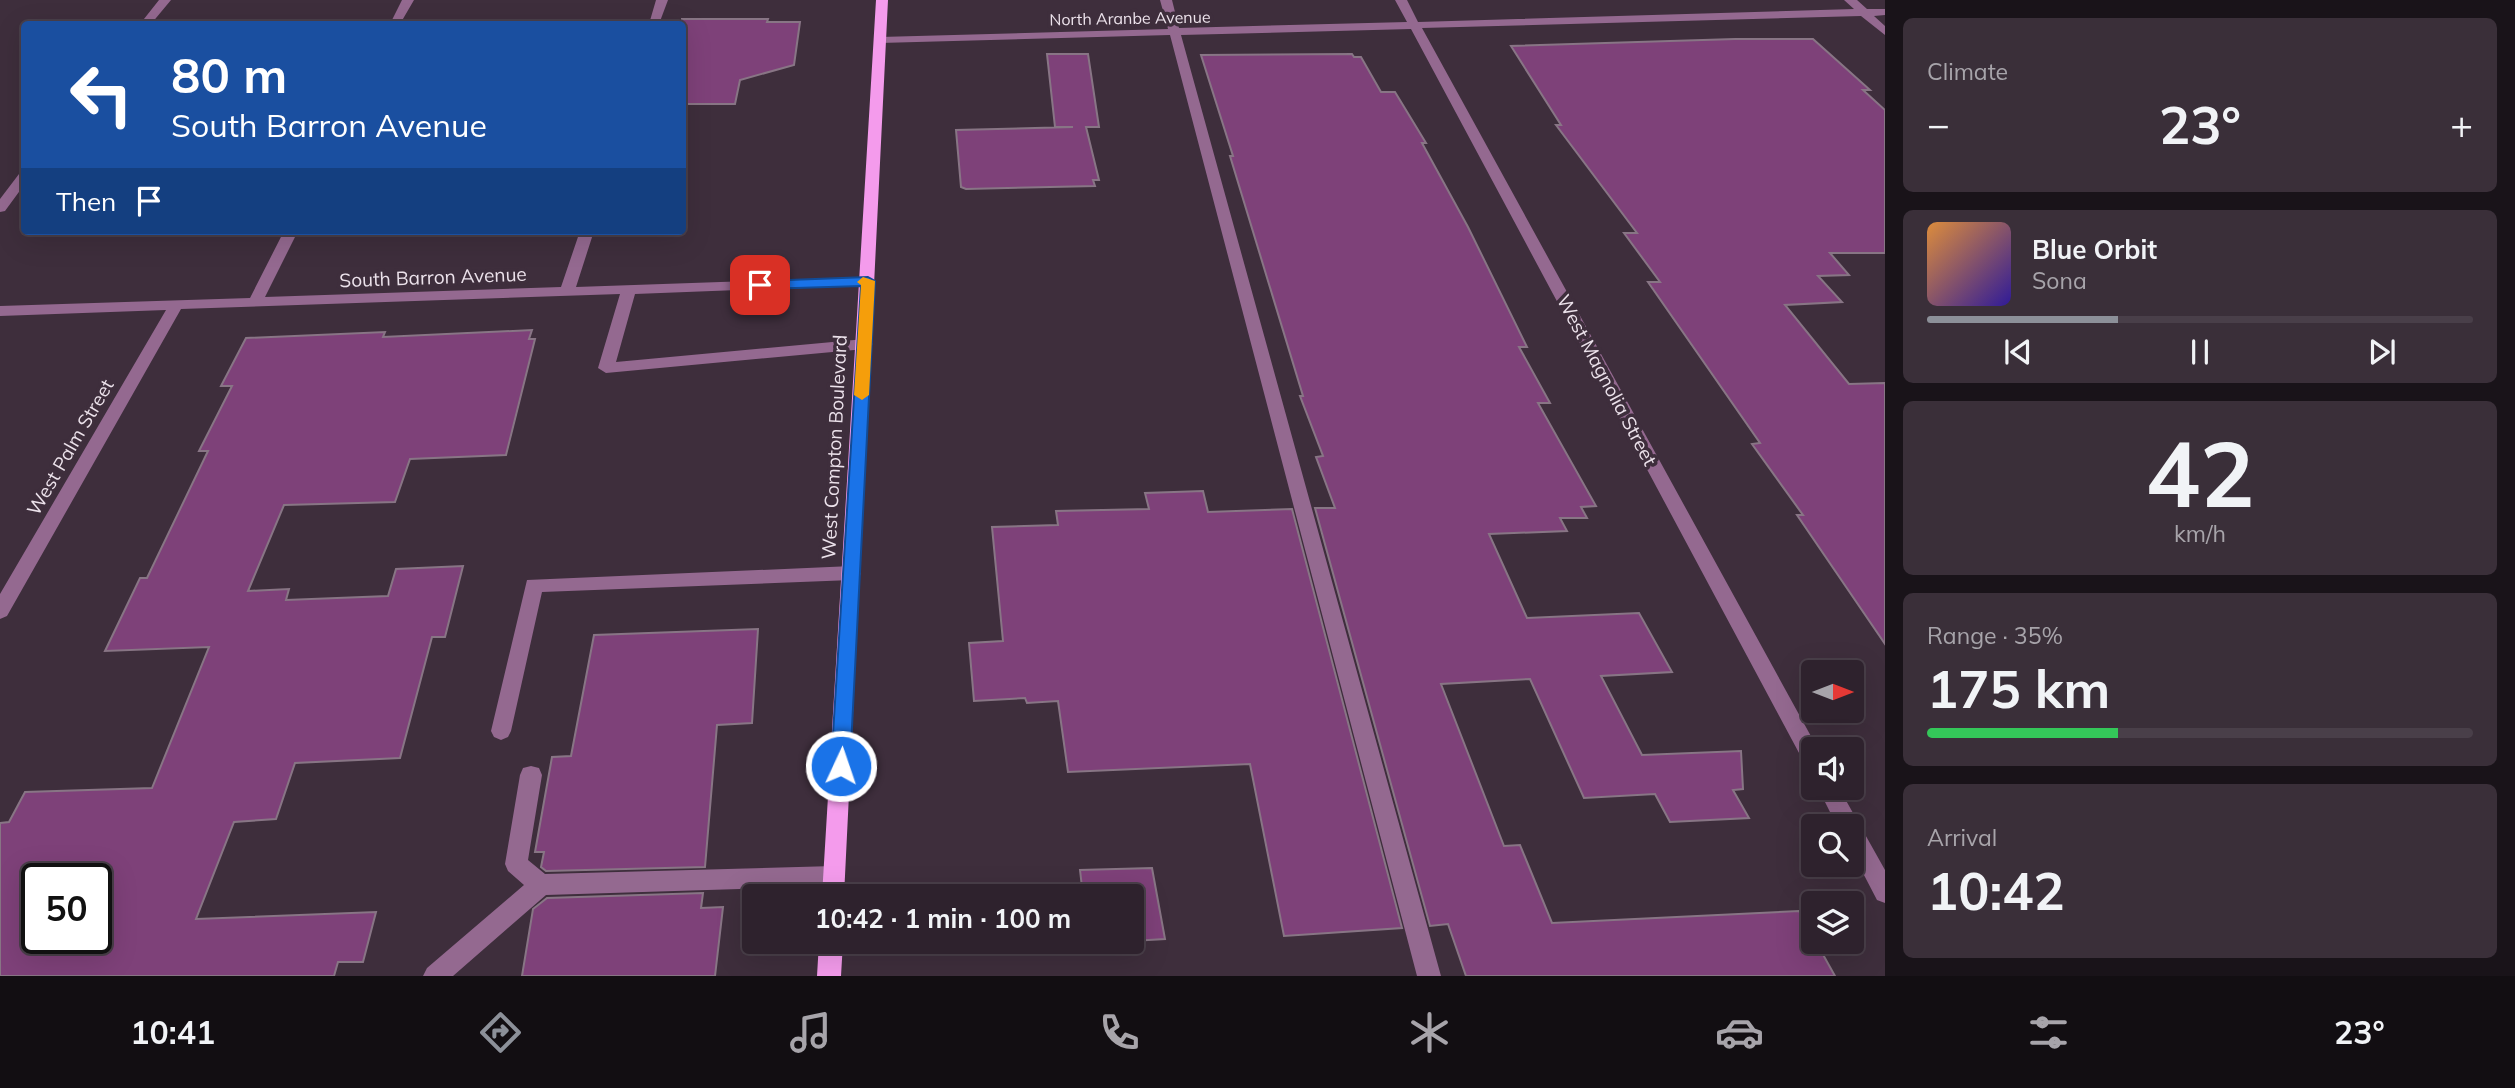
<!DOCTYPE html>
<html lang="en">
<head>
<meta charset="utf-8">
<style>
	body { margin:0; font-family:Mulish,sans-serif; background:#3a2f39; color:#f1f3f6; height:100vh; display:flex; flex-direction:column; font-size:26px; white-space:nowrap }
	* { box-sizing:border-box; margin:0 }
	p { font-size:23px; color:#a7a4aa }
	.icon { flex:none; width:38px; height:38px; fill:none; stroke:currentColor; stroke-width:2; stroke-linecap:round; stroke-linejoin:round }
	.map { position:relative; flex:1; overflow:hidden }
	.details { display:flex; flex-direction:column; gap:18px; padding:18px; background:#191319; width:630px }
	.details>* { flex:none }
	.hud { position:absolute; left:21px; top:21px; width:665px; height:214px; border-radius:7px; box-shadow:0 7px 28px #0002,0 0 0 2px #493f49; background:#1a4fa0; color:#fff; overflow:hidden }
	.needle { width:46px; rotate:90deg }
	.buttons { position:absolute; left:1801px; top:660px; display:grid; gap:14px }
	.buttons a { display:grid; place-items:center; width:63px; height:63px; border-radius:7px; background:#2e222d; box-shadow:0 7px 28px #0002,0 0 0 2px #493f49; font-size:35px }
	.speed { position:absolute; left:21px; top:863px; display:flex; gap:14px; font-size:35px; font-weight:700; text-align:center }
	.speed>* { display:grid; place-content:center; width:91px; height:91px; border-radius:50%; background:#2e222d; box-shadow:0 7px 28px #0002,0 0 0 2px #493f49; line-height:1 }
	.speed .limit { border:4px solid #111; border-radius:10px; background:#fff; color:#111 }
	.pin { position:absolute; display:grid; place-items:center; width:60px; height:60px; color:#fff; margin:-30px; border-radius:14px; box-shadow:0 4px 10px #0006 }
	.me { position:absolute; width:77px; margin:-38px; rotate:3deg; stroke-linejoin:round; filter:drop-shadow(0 0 5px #0008) }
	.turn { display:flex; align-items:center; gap:24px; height:147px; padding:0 35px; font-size:32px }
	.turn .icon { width:91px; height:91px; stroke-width:2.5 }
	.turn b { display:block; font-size:49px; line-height:60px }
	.then { display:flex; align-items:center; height:66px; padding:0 35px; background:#0003; gap:14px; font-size:26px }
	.big { font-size:52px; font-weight:700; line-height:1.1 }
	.details .widget { flex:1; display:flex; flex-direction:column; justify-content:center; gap:10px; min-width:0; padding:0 24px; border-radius:10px; background:#3a2f39 }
	.details .dial { align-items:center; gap:0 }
	.dial b { font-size:91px; line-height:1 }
	.song { display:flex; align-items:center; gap:21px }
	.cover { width:84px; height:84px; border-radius:10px; background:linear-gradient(135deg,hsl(30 70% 55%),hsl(250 70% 35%)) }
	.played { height:7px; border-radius:4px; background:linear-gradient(90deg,#8c9099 35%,#493f49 35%) }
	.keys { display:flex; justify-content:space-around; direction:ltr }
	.heat { display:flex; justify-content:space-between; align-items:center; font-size:38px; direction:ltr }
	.charge { height:10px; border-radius:5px; background:linear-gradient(90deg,#34c759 35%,#493f49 0) }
	.trip { position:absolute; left:742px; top:884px; width:402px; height:70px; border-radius:7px; background:#2e222d; box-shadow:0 7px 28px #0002,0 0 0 2px #493f49; font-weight:700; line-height:70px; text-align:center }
	.tab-bar { display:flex; height:112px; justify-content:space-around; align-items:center; background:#120e12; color:#a7a4aa }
	.tab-bar .icon { width:49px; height:49px }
	.tab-bar .on { color:#8c9099 }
	.tab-bar b { font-size:32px; color:#f1f3f6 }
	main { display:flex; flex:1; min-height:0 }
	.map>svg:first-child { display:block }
</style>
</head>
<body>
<main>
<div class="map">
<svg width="1885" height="976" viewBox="0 0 1885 976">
	<rect width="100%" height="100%" fill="#3e2e3c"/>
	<!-- building -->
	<path fill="#7e4179" stroke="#887585" stroke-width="2" fill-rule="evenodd" d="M 682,19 L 768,19 L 767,22 L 800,22 L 794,65 L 740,80 L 735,104 L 682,104 Z
		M 1735,39 L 1813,39 L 1870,90 L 1863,90 L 1885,110 L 1885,253 L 1830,253 L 1849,275 L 1818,276 L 1842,302 L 1785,305 L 1849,384 L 1885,383 L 1885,644 L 1797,515 L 1803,515 L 1752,444 L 1760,443 L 1648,282 L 1660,282 L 1624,233 L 1637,233 L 1556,125 L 1561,125 L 1511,46 Z
		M 1047,54 L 1088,54 L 1099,127 L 1086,127 L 1099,180 L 1093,180 L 1095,186 L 966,189 L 961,187 L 956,130 L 1073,127 L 1055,127 Z
		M 1352,54 L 1354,57 L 1361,57 L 1381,92 L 1395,92 L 1426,143 L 1422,143 L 1468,227 L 1527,347 L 1519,347 L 1550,403 L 1538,403 L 1596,506 L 1581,507 L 1587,518 L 1560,518 L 1567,531 L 1489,534 L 1527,618 L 1639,613 L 1672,672 L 1601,676 L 1642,755 L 1741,751 L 1743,789 L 1733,790 L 1749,818 L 1670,822 L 1655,794 L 1584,798 L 1530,679 L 1441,684 L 1504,846 L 1520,845 L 1552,923 L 1799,911 L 1813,936 L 1813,942 L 1816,942 L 1835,976 L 1466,976 L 1448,924 L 1430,926 L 1315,508 L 1335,508 L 1316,457 L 1323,456 L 1300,396 L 1303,396 L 1230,156 L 1233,156 L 1201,55 Z
		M 532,330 L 529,339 L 535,339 L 506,455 L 410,459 L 395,502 L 284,505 L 248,591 L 289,589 L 286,600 L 388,596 L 396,569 L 463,566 L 445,637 L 432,637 L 400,758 L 295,763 L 276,819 L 234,822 L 196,919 L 376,912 L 363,962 L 338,962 L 334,976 L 0,976 L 0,823 L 9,822 L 25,792 L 152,788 L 209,647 L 105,651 L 140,578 L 147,578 L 208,451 L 199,451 L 232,386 L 221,386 L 246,338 L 385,332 L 383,337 ZM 37,878 L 96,878 L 96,938 L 37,938 Z
		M 1203,491 L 1208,512 L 1292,509 L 1402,928 L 1284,936 L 1250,764 L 1068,772 L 1058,701 L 1027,703 L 1025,698 L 974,701 L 969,643 L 1003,641 L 992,527 L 1058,525 L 1056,511 L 1149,509 L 1145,493 Z
		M 758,629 L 752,723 L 717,725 L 705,867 L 546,871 L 541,867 L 544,852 L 535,852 L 552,757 L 571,756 L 594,635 Z
		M 1152,868 L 1165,939 L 1132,941 L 1132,896 L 1083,896 L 1080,870 Z
		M 703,893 L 701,908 L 723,907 L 715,976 L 522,976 L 533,909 L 547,898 Z"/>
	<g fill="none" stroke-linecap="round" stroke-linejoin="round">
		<!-- minor -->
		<path fill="#946990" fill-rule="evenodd" d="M 159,0 L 171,0 L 151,24 L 140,24 Z
			M 402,0 L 414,0 L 400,24 L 390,24 Z
			M 656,0 L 668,0 L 659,24 L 649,24 Z
			M 1160,0 L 1172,0 L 1179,28 L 1407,22 L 1395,0 L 1407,0 L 1418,22 L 1854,9 L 1844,0 L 1857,0 L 1867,9 L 1885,9 L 1885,15 L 1874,16 L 1885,26 L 1885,35 L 1861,16 L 1422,28 L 1818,749 L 1813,749 L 1813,769 L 1806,766 L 1411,29 L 1181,35 L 1441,976 L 1417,976 L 1170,35 L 880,43 L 874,40 L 880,37 L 1168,29 Z
			M 24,173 L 24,185 L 5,211 L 0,212 L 0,199 L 19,174 Z
			M 284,231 L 298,231 L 265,297 L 561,287 L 580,231 L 594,231 L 576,287 L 868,277 L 875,281 L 868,285 L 635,294 L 616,362 L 865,339 L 873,344 L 865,349 L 606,373 L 598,368 L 620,294 L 181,309 L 7,616 L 0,619 L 0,594 L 166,310 L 0,316 L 0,306 L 250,298 Z
			M 852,566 L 859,568 L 861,573 L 859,578 L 852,580 L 542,592 L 511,731 L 508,737 L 501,740 L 494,737 L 491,731 L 527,580 Z
			M 531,766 L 539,768 L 542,775 L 528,860 L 545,874 L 834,866 L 842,869 L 845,876 L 842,883 L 834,886 L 546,895 L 453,976 L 423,976 L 427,968 L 524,885 L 508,871 L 505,864 L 520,775 L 523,768 Z
			M 1818,788 L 1839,788 L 1885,870 L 1885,903 L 1877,900 L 1852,852 L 1852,826 L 1837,826 Z"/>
		<!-- major -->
		<path fill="#f49bec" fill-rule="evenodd" d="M 876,0 L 888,0 L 844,896 L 822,896 Z
			M 819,942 L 843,942 L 841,976 L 817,976 Z"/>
	</g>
	<!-- route -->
	<path fill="#1a73e8" stroke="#114b97" stroke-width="2" d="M 868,277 L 875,281 L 850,766 L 847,772 L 841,774 L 834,772 L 831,766 L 861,286 L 760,289 L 753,285 L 760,281 Z"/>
	<!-- slow -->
	<path fill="#f59e0b" d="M 863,277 L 875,281 L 869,395 L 862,400 L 854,395 L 861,285 L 857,282 Z"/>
	<g text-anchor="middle" stroke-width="7" stroke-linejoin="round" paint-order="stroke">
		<!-- far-street labels -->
		<g font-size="16" fill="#ece2eb" stroke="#3e2e3c">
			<text transform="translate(1130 18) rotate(-1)" y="6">North Aranbe Avenue</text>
		</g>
		<!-- street labels -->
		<g font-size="19" fill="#ece2eb" stroke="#3e2e3c">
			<text transform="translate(433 277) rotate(-2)" y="7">South Barron Avenue</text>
			<text transform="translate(1607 380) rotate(62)" y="7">West Magnolia Street</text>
			<text transform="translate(70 447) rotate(-60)" y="7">West Palm Street</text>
			<text transform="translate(834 447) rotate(-87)" y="7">West Compton Boulevard</text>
		</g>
	</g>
</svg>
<div class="buttons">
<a><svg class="needle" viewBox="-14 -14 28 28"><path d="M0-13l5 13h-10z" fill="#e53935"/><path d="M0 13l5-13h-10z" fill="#a7a4aa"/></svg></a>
<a><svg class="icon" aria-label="sound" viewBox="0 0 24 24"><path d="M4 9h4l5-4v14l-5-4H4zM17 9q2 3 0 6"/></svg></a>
<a><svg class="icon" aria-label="search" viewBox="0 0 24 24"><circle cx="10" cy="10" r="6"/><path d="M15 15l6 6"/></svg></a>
<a><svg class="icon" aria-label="layers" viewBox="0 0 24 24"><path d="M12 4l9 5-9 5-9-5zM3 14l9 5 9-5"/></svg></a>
</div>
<div class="speed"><div class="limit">50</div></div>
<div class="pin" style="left:760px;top:285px;background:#d93025"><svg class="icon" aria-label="arrive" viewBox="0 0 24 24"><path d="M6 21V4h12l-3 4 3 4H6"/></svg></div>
<svg class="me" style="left:841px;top:766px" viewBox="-20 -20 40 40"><circle r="17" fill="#1a73e8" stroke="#fff" stroke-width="3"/><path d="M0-11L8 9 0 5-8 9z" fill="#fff"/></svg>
<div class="trip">10:42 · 1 min · 100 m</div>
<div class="hud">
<div class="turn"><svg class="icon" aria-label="left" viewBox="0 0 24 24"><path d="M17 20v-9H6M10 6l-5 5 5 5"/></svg><div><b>80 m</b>South Barron Avenue</div></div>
<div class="then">Then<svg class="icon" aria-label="arrive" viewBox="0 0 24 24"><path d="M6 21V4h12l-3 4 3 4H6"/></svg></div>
</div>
</div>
<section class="details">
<div class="widget"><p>Climate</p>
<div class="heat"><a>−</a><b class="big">23°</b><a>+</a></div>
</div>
<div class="widget">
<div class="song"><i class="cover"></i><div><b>Blue Orbit</b><p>Sona</p></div></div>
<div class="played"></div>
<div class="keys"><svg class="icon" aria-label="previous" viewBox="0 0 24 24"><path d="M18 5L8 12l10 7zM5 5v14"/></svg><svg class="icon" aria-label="pause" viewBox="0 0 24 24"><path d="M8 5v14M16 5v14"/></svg><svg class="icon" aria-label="next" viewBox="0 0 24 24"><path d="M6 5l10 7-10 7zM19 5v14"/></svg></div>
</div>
<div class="widget dial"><b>42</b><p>km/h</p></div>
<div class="widget"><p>Range · 35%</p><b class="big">175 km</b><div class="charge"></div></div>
<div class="widget"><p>Arrival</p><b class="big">10:42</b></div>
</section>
</main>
<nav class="tab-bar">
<b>10:41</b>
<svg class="icon on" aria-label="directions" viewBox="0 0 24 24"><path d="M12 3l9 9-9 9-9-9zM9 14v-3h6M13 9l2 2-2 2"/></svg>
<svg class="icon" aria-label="music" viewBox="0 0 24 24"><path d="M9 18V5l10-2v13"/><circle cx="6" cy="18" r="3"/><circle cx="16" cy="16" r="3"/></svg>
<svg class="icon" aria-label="phone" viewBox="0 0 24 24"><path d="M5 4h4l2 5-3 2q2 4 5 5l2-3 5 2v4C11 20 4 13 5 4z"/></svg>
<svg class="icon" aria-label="climate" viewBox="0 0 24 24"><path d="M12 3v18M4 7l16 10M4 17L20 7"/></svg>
<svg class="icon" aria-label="car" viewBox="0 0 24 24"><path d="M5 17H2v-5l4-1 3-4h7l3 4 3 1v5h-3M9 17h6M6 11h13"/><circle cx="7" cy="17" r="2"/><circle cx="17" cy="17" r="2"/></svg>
<svg class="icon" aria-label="filters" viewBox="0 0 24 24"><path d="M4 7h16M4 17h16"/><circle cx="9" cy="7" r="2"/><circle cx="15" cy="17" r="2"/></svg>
<b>23°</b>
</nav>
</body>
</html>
